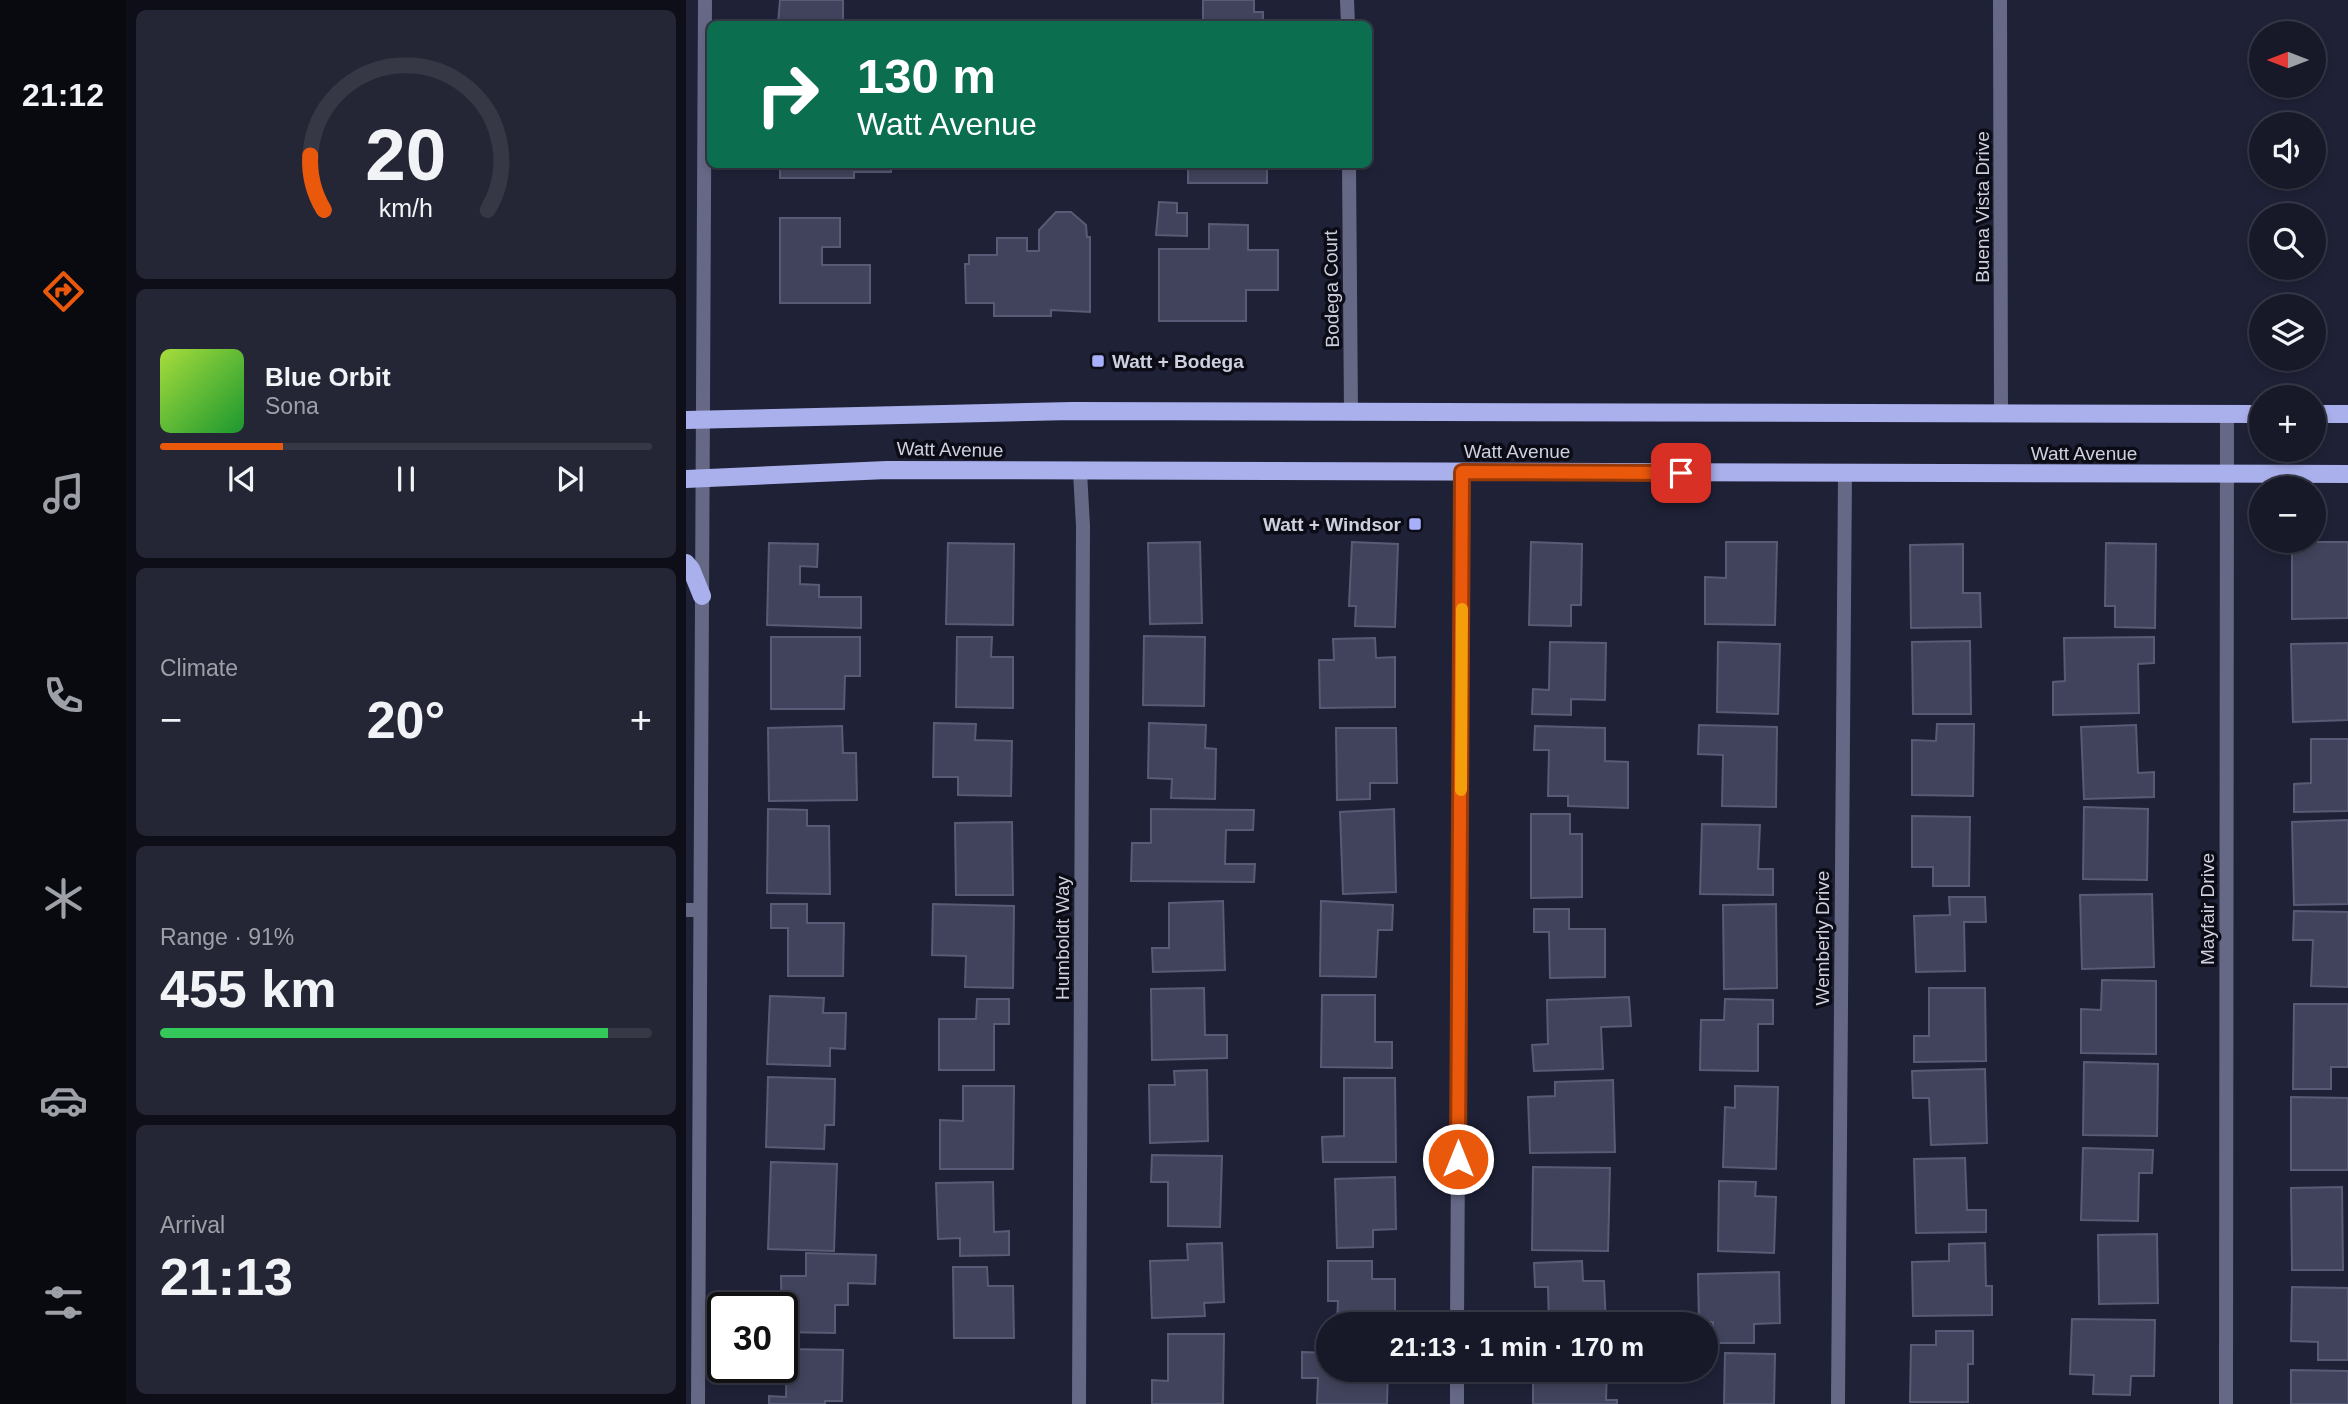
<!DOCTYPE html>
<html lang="en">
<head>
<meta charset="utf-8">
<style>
	body { margin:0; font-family:Helvetica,sans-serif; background:#242635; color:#f1f3f6; height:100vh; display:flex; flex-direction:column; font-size:26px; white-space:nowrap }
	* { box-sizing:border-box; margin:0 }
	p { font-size:23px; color:#9ea0a8 }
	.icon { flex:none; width:38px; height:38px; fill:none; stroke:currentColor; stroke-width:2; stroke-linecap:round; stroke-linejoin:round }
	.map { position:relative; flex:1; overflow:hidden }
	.sheet { display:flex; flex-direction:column; gap:10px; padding:10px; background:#0d0e17; width:560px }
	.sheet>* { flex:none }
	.top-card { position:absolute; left:21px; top:21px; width:665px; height:147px; border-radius:10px; box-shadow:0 4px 10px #0003,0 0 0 2px #363846; background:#0b6e4f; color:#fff; overflow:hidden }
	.needle { width:46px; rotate:270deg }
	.controls { position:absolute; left:1563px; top:21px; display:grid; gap:14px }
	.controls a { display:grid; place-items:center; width:77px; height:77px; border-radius:50%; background:#171929; box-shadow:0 4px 10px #0003,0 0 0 2px #363846; font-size:35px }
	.speed { position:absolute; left:21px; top:1292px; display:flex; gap:14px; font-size:35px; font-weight:700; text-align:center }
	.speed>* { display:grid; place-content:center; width:91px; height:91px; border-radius:50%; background:#171929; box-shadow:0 4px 10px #0003,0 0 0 2px #363846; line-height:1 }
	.speed .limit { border:4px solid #111; border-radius:10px; background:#fff; color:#111 }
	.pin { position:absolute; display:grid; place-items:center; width:60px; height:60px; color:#fff; margin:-30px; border-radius:14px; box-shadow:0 4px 10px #0006 }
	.me { position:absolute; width:77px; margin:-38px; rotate:0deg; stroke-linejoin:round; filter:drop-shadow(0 0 5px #0008) }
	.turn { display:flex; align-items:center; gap:24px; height:147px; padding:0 35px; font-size:32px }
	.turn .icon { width:91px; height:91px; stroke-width:2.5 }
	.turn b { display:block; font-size:49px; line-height:60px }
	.big { font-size:52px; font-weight:700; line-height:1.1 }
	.sheet .tile { flex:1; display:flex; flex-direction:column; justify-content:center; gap:10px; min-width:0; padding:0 24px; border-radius:10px; background:#242635 }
	.sheet .dial { align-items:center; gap:0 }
	.dial svg { height:182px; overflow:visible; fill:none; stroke:#363846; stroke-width:7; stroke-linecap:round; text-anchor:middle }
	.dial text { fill:#f1f3f6; stroke:none }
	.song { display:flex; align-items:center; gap:21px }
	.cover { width:84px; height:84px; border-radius:10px; background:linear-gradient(135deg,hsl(80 70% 55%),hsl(130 70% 35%)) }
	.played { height:7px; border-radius:4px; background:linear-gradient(90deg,#ea580c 25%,#363846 25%) }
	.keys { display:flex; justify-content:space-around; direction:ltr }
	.heat { display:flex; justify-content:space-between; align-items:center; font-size:38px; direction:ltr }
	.charge { height:10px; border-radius:5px; background:linear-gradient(90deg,#34c759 91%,#363846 0) }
	.trip { position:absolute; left:630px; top:1312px; width:402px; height:70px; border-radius:35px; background:#171929; box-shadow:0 4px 10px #0003,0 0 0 2px #363846; font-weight:700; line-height:70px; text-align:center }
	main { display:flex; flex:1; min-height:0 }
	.menu { display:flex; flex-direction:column; width:126px; justify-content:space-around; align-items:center; background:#090a10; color:#9ea0a8 }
	.menu .icon { width:49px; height:49px }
	.menu .on { color:#ea580c }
	.menu b { font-size:32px; color:#f1f3f6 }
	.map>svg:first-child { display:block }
</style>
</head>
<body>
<main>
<nav class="menu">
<b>21:12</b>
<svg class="icon on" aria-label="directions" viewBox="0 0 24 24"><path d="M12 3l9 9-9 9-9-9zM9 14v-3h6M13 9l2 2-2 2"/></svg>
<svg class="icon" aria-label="music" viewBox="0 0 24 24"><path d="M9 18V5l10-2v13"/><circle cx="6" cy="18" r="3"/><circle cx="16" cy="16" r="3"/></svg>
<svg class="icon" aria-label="phone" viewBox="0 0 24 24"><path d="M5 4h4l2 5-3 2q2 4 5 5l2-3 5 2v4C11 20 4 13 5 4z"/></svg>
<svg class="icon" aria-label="climate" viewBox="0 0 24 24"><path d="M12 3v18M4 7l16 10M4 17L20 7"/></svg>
<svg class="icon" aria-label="car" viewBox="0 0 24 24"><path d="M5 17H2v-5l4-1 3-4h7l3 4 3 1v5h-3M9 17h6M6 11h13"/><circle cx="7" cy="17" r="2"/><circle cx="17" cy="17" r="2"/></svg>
<svg class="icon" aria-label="filters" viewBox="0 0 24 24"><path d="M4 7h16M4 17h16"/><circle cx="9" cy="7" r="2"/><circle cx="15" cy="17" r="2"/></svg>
</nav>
<section class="sheet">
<div class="tile dial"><svg viewBox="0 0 100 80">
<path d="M14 69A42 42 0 1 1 86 69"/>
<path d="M14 69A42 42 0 0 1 8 45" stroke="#ea580c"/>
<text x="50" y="56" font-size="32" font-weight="700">20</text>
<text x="50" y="72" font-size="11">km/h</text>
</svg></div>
<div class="tile">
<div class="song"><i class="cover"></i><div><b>Blue Orbit</b><p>Sona</p></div></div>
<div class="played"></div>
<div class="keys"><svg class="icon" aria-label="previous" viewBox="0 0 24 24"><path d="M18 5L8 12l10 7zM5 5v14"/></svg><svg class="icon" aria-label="pause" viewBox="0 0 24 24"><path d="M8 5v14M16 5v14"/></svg><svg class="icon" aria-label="next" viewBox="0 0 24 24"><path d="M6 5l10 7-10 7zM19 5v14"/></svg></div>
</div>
<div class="tile"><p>Climate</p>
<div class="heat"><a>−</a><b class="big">20°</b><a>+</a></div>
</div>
<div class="tile"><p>Range · 91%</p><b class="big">455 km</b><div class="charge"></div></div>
<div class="tile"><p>Arrival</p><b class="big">21:13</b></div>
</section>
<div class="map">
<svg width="1662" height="1404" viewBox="0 0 1662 1404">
	<rect width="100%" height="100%" fill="#1f2137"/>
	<!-- building -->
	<path fill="#40435b" stroke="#585b75" stroke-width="2" d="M 94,0 L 157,0 L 157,24 L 92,24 Z
		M 517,0 L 568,0 L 568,12 L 577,12 L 577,24 L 517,24 Z
		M 94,164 L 205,164 L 205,172 L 168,172 L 168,178 L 94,178 Z
		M 502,164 L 581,164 L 581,183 L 502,183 Z
		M 473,202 L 491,203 L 491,213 L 501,213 L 501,236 L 470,235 Z
		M 370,212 L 385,212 L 400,225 L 401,237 L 404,237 L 404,312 L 365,310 L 365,316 L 308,316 L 308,303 L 280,303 L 279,264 L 283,264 L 283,255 L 311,255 L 311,238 L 341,238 L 341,251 L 353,251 L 353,230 Z
		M 94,218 L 154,218 L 154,247 L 136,247 L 136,265 L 184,265 L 184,303 L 94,303 Z
		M 523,224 L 562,225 L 562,250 L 592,250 L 592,290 L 560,290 L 560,321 L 473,321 L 473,249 L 523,249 Z
		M 514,542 L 516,623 L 464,624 L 462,543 Z
		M 666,542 L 712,544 L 709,627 L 669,626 L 670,606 L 663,606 Z
		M 845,542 L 896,544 L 895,605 L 885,605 L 885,626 L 843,625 Z
		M 1040,542 L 1091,542 L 1089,625 L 1019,624 L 1019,577 L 1040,578 Z
		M 1606,542 L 1662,542 L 1662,618 L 1606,619 Z
		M 83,543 L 132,544 L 131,567 L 114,566 L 114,584 L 133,585 L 133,597 L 175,597 L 175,628 L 81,625 Z
		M 262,543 L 328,544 L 327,625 L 260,624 Z
		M 1420,543 L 1470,544 L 1469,628 L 1429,627 L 1429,606 L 1419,606 Z
		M 1277,544 L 1277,593 L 1294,593 L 1295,627 L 1225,628 L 1224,545 Z
		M 458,636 L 519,637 L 518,706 L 457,705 Z
		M 85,637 L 174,637 L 174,676 L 159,676 L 158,709 L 85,709 Z
		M 271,637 L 306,637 L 305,657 L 327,657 L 327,708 L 270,707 Z
		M 1468,637 L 1468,663 L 1452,664 L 1453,713 L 1367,715 L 1367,682 L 1379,681 L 1378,638 Z
		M 689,638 L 690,658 L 709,657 L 709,707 L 634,708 L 633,660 L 648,660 L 647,639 Z
		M 1284,641 L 1285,714 L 1227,714 L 1226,642 Z
		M 864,642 L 920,643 L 919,700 L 885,699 L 885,715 L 846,714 L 847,689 L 863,690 Z
		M 1032,642 L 1094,644 L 1092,714 L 1031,712 Z
		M 1662,643 L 1662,720 L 1607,722 L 1605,644 Z
		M 248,723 L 290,724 L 289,740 L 326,741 L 325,796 L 272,795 L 272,777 L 247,777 Z
		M 463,723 L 520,725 L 519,748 L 530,749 L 529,799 L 485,798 L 486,779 L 462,778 Z
		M 1251,724 L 1288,724 L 1287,796 L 1226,795 L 1226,740 L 1250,741 Z
		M 1013,725 L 1091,727 L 1090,807 L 1036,806 L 1037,755 L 1012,754 Z
		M 1450,725 L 1452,773 L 1468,772 L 1468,797 L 1398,799 L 1395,727 Z
		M 156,726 L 157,753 L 170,753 L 171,800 L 83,801 L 82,728 Z
		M 849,726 L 919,728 L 919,761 L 942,762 L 942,808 L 882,806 L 882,796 L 862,796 L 863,750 L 848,750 Z
		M 650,728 L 710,728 L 711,783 L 684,783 L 684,799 L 651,800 Z
		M 1625,739 L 1662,739 L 1662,811 L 1608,812 L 1608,784 L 1625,783 Z
		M 1398,807 L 1462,809 L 1461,880 L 1397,879 Z
		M 82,809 L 121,810 L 121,826 L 143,826 L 144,894 L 81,893 Z
		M 465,809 L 568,810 L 567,830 L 540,830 L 539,864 L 569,864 L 568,882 L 445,881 L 446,843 L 465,843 Z
		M 708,809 L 710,892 L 657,894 L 654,812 Z
		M 845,814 L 884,814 L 884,834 L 896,834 L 896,897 L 845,898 Z
		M 1226,816 L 1284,817 L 1283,886 L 1247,886 L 1247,867 L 1226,867 Z
		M 1662,820 L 1662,904 L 1608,905 L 1606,822 Z
		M 326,822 L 327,895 L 270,895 L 269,823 Z
		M 1016,824 L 1074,825 L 1072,869 L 1087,869 L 1087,895 L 1014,894 Z
		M 1466,894 L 1468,967 L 1396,969 L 1394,895 Z
		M 1263,897 L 1299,897 L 1300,922 L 1278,922 L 1279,971 L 1230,972 L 1228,916 L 1264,915 Z
		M 537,901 L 539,970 L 467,972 L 466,948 L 483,948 L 483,903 Z
		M 635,901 L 707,905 L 706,930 L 692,930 L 690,977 L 634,976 Z
		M 85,904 L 121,904 L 121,923 L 158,923 L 157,976 L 102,976 L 102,928 L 85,928 Z
		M 247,904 L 328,906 L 327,988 L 279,987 L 280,956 L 246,955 Z
		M 1090,904 L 1091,988 L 1038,989 L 1037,905 Z
		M 848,909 L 883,909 L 883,929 L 919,929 L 919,977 L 864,978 L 863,932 L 848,932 Z
		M 1608,911 L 1662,912 L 1662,987 L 1625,986 L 1627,940 L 1607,940 Z
		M 1416,980 L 1470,981 L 1470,1054 L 1395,1053 L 1395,1009 L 1415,1010 Z
		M 518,988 L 519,1035 L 541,1035 L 541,1058 L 466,1060 L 465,989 Z
		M 1243,988 L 1299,988 L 1300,1061 L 1228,1062 L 1228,1036 L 1243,1036 Z
		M 636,995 L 689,995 L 689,1042 L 706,1042 L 706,1068 L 635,1067 Z
		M 84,996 L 138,998 L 137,1013 L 160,1013 L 159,1049 L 144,1048 L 144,1066 L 81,1064 Z
		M 943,997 L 945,1026 L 915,1027 L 917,1069 L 848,1071 L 846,1045 L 862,1044 L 861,1000 Z
		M 291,999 L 323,999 L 323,1024 L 308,1024 L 308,1070 L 253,1070 L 253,1019 L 290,1019 Z
		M 1039,999 L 1087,1000 L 1087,1024 L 1072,1024 L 1072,1071 L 1014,1070 L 1015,1020 L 1038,1020 Z
		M 1608,1004 L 1662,1004 L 1662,1067 L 1645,1067 L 1645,1089 L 1607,1089 Z
		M 1398,1062 L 1472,1064 L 1471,1136 L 1397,1135 Z
		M 1299,1069 L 1301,1143 L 1245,1145 L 1243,1098 L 1227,1098 L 1226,1071 Z
		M 521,1070 L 522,1141 L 464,1143 L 463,1085 L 489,1085 L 488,1071 Z
		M 82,1077 L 149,1079 L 148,1125 L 139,1125 L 138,1149 L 80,1147 Z
		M 658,1078 L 709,1078 L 710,1162 L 637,1162 L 636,1137 L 658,1136 Z
		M 927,1080 L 929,1152 L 844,1153 L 842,1097 L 869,1096 L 869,1082 Z
		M 277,1086 L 328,1086 L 327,1169 L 254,1169 L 254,1120 L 277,1121 Z
		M 1049,1086 L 1092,1087 L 1090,1169 L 1037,1167 L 1039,1107 L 1049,1108 Z
		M 1605,1097 L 1662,1098 L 1662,1170 L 1605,1170 Z
		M 1397,1148 L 1467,1150 L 1466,1173 L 1453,1173 L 1452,1221 L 1395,1220 Z
		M 466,1155 L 536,1156 L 534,1227 L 482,1226 L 482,1182 L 465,1182 Z
		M 1279,1158 L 1281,1210 L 1300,1210 L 1300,1232 L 1230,1233 L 1228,1159 Z
		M 85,1162 L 151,1164 L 148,1251 L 82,1249 Z
		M 847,1167 L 924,1168 L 922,1251 L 846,1250 Z
		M 709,1177 L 710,1229 L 687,1230 L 687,1247 L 651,1248 L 649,1179 Z
		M 1033,1181 L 1070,1182 L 1069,1196 L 1090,1197 L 1088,1253 L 1032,1251 Z
		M 307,1182 L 308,1232 L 323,1231 L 323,1255 L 274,1256 L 274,1238 L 252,1239 L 250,1183 Z
		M 1656,1187 L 1657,1270 L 1606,1270 L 1605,1188 Z
		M 1471,1234 L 1472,1303 L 1413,1304 L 1412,1235 Z
		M 536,1243 L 538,1302 L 518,1303 L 519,1316 L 466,1318 L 464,1261 L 502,1260 L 501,1244 Z
		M 1299,1243 L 1300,1286 L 1306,1286 L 1306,1315 L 1227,1316 L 1226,1262 L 1263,1261 L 1263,1244 Z
		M 120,1253 L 190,1255 L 189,1284 L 162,1283 L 162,1305 L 149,1305 L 149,1333 L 96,1332 L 95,1276 L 120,1276 Z
		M 642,1261 L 686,1261 L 686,1279 L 709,1279 L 709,1325 L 651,1325 L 652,1301 L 642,1301 Z
		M 896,1261 L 897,1281 L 918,1281 L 920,1325 L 863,1325 L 862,1287 L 849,1287 L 848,1263 Z
		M 267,1267 L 301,1267 L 302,1286 L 327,1286 L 328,1338 L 268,1338 Z
		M 1093,1272 L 1094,1323 L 1068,1324 L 1068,1343 L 1027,1343 L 1027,1322 L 1013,1322 L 1012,1274 Z
		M 1606,1287 L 1662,1288 L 1662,1360 L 1632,1360 L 1632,1342 L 1605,1341 Z
		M 1386,1319 L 1469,1320 L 1468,1376 L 1445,1376 L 1444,1395 L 1407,1394 L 1408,1375 L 1384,1374 Z
		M 1250,1331 L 1287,1331 L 1287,1364 L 1282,1364 L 1282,1402 L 1224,1402 L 1225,1345 L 1250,1345 Z
		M 482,1334 L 538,1334 L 537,1404 L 466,1404 L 466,1380 L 482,1381 Z
		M 101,1349 L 157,1350 L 156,1401 L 139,1401 L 139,1404 L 83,1404 L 83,1396 L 100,1397 Z
		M 616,1352 L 642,1353 L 642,1370 L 702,1370 L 701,1404 L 631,1404 L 632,1378 L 616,1378 Z
		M 1039,1353 L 1089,1354 L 1088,1404 L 1038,1404 Z
		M 847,1370 L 921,1370 L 920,1400 L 931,1400 L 931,1404 L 847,1404 Z
		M 1605,1370 L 1662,1371 L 1662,1404 L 1605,1404 Z"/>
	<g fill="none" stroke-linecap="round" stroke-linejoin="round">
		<!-- minor -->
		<path stroke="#666986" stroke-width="14" d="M 661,0 L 662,24
			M 1314,0 L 1315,414
			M 663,164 L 665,413
			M 0,910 L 14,910
			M 771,1325 L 776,472
			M 12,1404 L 19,0
			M 393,1404 L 397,526 L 394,472
			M 771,1404 L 771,1370
			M 1152,1404 L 1159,473
			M 1540,1404 L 1541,415"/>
		<!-- primary -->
		<path stroke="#a9b0eb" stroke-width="18" d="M 1628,414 L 1662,414
			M 0,420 L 386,411 L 1575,414
			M 0,479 L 201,470 L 1662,474
			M 0,563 L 5,569 L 16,596"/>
	</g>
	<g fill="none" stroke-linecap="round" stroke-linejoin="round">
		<defs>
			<path id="route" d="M 772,1159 L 776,472 L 995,473"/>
		</defs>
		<!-- route casing -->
		<use href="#route" stroke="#983908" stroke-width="18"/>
		<!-- route -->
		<use href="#route" stroke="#ea580c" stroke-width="12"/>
		<!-- slow -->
		<path stroke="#f59e0b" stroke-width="12" d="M 775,790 L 776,609"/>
	</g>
	<!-- markers -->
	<g fill="#a8b0fc" stroke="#0b0c16" stroke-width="2.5">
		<rect x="405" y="354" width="14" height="14" rx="3.5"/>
		<rect x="722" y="517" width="14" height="14" rx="3.5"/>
	</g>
	<g text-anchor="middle" stroke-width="7" stroke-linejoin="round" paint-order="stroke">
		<!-- street labels -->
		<g font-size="19" fill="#ced0df" stroke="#0b0c16">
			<text transform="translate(1296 207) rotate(-90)" y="7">Buena Vista Drive</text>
			<text transform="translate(645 289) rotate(-91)" y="7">Bodega Court</text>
			<text transform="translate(264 449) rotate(1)" y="7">Watt Avenue</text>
			<text x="831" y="458">Watt Avenue</text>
			<text x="1398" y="460">Watt Avenue</text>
			<text transform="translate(1521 909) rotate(-90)" y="7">Mayfair Drive</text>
			<text transform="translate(376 938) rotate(-90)" y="7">Humboldt Way</text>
			<text transform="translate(1136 938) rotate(-90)" y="7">Wemberly Drive</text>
		</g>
		<!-- poi labels -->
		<g font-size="19" font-weight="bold" fill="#ced0df" stroke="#0b0c16" text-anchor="start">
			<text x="426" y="368">Watt + Bodega</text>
			<text x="715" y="531" text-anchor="end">Watt + Windsor</text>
		</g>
	</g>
</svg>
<div class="controls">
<a><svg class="needle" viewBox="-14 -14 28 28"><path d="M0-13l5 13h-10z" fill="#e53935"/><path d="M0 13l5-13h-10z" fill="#9ea0a8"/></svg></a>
<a><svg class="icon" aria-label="sound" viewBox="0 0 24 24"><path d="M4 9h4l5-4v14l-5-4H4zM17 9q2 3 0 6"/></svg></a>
<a><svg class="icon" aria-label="search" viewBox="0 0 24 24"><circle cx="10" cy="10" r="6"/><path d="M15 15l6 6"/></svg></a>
<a><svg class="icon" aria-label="layers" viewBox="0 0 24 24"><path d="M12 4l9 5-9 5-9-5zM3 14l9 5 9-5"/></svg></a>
<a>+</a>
<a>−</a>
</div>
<div class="speed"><div class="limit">30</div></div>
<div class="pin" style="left:995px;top:473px;background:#d93025"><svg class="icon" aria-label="arrive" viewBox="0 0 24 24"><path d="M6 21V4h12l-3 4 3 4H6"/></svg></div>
<svg class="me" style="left:772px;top:1159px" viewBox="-20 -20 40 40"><circle r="17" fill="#ea580c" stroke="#fff" stroke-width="3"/><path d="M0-11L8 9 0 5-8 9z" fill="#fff"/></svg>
<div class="trip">21:13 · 1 min · 170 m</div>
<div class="top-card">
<div class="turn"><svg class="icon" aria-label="right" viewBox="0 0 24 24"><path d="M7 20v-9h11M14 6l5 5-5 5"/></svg><div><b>130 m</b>Watt Avenue</div></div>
</div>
</div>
</main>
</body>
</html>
